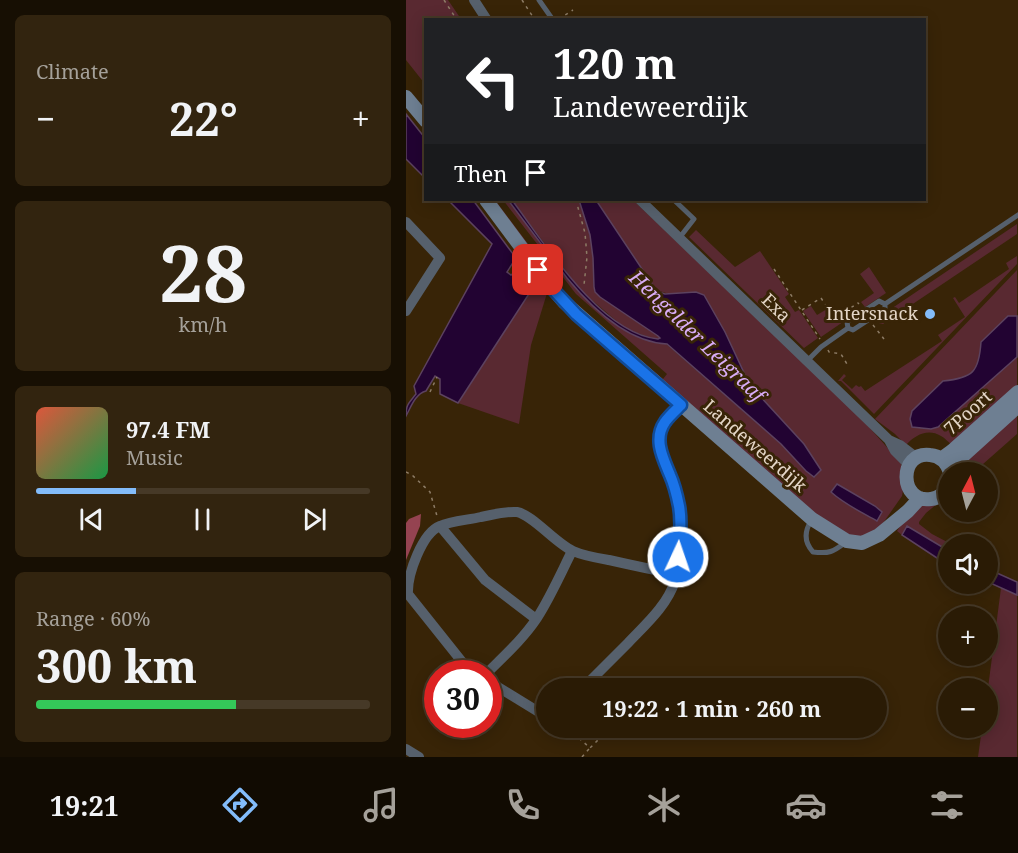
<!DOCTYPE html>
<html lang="en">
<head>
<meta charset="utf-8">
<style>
	body { margin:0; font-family:"Noto Serif",serif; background:#32240f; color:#f1f3f6; height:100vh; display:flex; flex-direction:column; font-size:22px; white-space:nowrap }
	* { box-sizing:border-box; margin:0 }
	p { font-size:20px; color:#a5a19a }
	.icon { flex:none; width:33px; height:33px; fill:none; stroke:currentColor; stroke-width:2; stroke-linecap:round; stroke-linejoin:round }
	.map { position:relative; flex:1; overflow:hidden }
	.details { display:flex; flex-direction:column; gap:15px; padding:15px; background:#170f03; width:406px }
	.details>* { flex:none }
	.banner { position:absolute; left:18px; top:18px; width:502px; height:183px; border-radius:0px; box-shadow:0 3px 15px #0003,0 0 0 2px #463927; background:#202124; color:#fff; overflow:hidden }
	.needle { width:39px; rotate:7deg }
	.fabs { position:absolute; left:532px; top:462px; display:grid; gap:12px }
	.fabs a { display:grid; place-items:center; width:60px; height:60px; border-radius:50%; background:#2a1b05; box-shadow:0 3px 15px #0003,0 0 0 2px #463927; font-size:30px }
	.speed { position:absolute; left:18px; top:660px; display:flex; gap:12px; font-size:30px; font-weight:700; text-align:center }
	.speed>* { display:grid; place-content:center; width:78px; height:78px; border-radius:50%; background:#2a1b05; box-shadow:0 3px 15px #0003,0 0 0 2px #463927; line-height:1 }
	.speed .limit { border:9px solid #d22; background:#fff; color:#111 }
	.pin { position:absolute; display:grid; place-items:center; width:51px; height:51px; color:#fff; margin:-26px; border-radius:12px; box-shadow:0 3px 9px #0006 }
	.me { position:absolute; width:66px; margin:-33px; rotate:3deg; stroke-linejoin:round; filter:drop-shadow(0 0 4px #0008) }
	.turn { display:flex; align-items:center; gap:21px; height:126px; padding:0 30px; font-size:27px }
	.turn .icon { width:78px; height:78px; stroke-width:2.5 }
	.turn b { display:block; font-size:42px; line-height:51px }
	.then { display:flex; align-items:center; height:57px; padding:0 30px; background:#0003; gap:12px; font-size:22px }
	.big { font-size:45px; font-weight:700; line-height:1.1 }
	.details .card { flex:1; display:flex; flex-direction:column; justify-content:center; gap:9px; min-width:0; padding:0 21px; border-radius:9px; background:#32240f }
	.details .dial { align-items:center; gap:0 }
	.dial b { font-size:78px; line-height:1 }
	.song { display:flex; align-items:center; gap:18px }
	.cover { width:72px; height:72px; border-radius:9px; background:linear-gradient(135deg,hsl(10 70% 55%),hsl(140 70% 35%)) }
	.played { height:6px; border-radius:3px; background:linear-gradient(90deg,#83bcfa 30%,#463927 30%) }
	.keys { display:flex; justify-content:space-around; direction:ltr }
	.heat { display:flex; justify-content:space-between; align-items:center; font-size:33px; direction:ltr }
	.charge { height:9px; border-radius:4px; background:linear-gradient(90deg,#34c759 60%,#463927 0) }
	.trip { position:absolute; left:130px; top:678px; width:351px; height:60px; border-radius:30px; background:#2a1b05; box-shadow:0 3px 15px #0003,0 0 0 2px #463927; font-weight:700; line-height:60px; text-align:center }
	.tab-bar { display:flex; height:96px; justify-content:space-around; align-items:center; background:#110b02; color:#a5a19a }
	.tab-bar .icon { width:42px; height:42px }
	.tab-bar .active { color:#83bcfa }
	.tab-bar b { font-size:27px; color:#f1f3f6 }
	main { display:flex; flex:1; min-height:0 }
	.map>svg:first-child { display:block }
</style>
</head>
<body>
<main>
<section class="details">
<div class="card"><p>Climate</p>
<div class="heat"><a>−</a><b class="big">22°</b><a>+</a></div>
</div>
<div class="card dial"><b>28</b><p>km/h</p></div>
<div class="card">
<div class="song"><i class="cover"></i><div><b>97.4 FM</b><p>Music</p></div></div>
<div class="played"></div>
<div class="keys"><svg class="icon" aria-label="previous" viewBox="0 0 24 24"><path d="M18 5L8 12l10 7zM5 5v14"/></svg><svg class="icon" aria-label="pause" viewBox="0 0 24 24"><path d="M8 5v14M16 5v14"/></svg><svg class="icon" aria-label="next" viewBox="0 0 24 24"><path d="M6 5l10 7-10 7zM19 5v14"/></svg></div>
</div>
<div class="card"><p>Range · 60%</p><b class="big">300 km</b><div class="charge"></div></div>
</section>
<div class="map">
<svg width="612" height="757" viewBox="0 0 612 757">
	<rect width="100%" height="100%" fill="#382407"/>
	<!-- green -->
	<path fill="#592931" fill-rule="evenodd" d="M 0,0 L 42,0 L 55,19 L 20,20 L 19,84 L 0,60 Z
		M 85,200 L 89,200 L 159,293 C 188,324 224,351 257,379 L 261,374 L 170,294 L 97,200 L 102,200 L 161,278 L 170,289 L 195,312 L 214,328 L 251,343 L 260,344 L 375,444 L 400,471 L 409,477 L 415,470 L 353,395 L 341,379 L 319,332 L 298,295 C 282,294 260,298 248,287 L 190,200 L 227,200 L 454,417 L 495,463 L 498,485 L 496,496 L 475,526 L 457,537 L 441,536 L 417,521 L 168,306 ZM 429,486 L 469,506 L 476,512 L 471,520 L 426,490 Z
		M 106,200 L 173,200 L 184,235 L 187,258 L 188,287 L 189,292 L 194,297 L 252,336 L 254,339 L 249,339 L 220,329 L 173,289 Z
		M 611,224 L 611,234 L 477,324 L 473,323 L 470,319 Z
		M 290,230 L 329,267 L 354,251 L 383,294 L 379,297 L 389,312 L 393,310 L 412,338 L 398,348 L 283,237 Z
		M 611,256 L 611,264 L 468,414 L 435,381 L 432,381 L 438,374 L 440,376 L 436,380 L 446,389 L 450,385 L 453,387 L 455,386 L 459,391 L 536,341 L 532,335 L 559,317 L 547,298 L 549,297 L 553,303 L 603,269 L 600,263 Z
		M 120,260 L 142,290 L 125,345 L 113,424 L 52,403 L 130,283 L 105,276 Z
		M 463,267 L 480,293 L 459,307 L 455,302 L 468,293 L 454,274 Z
		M 611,270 L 611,388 L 546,445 C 542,442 539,438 535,436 C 522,428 509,435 500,445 L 489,434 L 469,419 Z
		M 405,306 L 411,315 L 421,309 L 429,321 L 451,307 L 453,311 L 415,337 L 397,311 Z
		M 611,410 L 611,434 L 568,472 L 548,472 Z
		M 543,494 L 520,513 L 513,522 L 513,524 L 526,534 L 545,544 L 543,544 L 543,551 L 501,527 L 496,535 L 491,531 L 500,517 L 510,506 Z
		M 595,588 L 611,595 L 611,757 L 572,757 L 576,728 L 582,728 L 582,688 Z"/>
	<!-- forest -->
	<path fill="#954351" d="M 15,514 L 14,526 L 0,560 L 0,523 L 3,519 Z"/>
	<!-- water -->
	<path fill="#220332" stroke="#5c425f" stroke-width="1.5" d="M 0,114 L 19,138 L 19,178 L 0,159 Z
		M 42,200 L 67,200 L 110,258 L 101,272 L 105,275 L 118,267 L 130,283 L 52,403 L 34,394 L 34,379 L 29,376 L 20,391 C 9,394 5,407 0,416 C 0,404 3,403 10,394 L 8,386 L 86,244 Z
		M 102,200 L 106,200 C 138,243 195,334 252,339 L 254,338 L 252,336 L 194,297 L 189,292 L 188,287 L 187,258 L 184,235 L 173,200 L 190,200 L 248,287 L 253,292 L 259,294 L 290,292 L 298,295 L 319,332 L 341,379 L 353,395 L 398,444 L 415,470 L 408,477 L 400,471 L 375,444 L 261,344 C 221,342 185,307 161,278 Z
		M 602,316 L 611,316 L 611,357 L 532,427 L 525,429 L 506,427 L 504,419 L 506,411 L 537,381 C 567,378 573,372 575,342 Z
		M 431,484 L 469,506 L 476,512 L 471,521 C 455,512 438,504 425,492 Z
		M 501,526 L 543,551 L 543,564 L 531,558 L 496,535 Z
		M 582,569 L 611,582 L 611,595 L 582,582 Z"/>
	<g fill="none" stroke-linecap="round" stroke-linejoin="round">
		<!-- path -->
		<path stroke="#8d7c66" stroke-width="1.5" stroke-dasharray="3 4.5" stroke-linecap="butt" d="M 38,0 L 51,20
			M 116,0 L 129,20
			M 153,19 L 167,10
			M 169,200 L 171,204 L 179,233 L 181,257 L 178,285
			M 368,269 L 414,339
			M 396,310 L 415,298 L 429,319 L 452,303 L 453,304
			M 467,325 L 478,339
			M 422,350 L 423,352 L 435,354 L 441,364
			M 24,392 L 31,377
			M 0,472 L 6,475 L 24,492 L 31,516
			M 162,728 L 184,748 L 197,735
			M 176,757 L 183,749"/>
		<!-- lane -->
		<path stroke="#56606c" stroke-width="5" d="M 133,0 L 147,20
			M 268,200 L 288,219 L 274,237
			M 442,328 L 441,322 L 473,301 L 479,304
			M 401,361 L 415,347 L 442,328 L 447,330 L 479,309 L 479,304 L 612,215
			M 405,521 C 398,532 398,542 407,552 C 423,554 427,552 440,542"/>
		<!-- street -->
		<path stroke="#56606c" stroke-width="10" d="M 68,0 L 81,20
			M 234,200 L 483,440 L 489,451 L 503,465
			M 0,222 L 34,258 L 0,311
			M 483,440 L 494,445 L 511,458
			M 34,526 L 79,580 L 130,619
			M 70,674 L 61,668 L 2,594 C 1,575 16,533 34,526 C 45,521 62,520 75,517 C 86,515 99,511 111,512 C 127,515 149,543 167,551 C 178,556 191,558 203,560 C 225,565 248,570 270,574
			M 80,674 C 98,656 117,639 131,618 C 145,596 155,573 166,551
			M 82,681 L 136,714 L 141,715
			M 177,688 C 192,673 207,658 222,643 C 239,625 261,606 269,581 C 274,564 276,527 274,509 C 271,484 248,454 255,430 C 258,420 268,412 275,405
			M 0,749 L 13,757"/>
		<!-- secondary -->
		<path stroke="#6e7f92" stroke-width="14" d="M 0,97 L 20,121
			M 80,200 L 144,286 L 158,302 L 406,519 L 441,541 L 456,543 L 473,535 L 502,511 L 514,498
			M 535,459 L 546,451 L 612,392
			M 544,472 L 549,463 L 612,406
			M 543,485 C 539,493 534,498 525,499 C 493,504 492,451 524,455 C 535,456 541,463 544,472"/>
	</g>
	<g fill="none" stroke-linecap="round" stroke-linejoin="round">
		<defs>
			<path id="route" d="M 132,270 L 144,286 L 170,314 L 275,405 C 270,410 263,416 259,422 C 247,439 257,458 264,475 C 268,484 271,496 273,506 C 276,522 274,541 272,557"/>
		</defs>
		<!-- route casing -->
		<use href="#route" stroke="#114b97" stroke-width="15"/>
		<!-- route -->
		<use href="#route" stroke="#1a73e8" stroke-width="10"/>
	</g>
	<!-- markers -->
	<circle fill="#83bcfa" stroke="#382407" stroke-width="2" cx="524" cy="314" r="6"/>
	<g text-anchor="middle" stroke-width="6" stroke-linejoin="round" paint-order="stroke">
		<!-- street labels -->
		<g font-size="18" fill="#e4d6c7" stroke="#382407">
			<text transform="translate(370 308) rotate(44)" y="6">Exa</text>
			<text transform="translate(562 413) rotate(-42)" y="6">7Poort</text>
			<text transform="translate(349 446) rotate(41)" y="6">Landeweerdijk</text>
		</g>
		<!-- poi labels -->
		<g font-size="18" fill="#e4d6c7" stroke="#382407" text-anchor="end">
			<text x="512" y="320">Intersnack</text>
		</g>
		<!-- water labels -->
		<g font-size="20" font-style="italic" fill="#d8acf6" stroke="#382407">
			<text transform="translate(291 336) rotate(44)" y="7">Hengelder Leigraaf</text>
		</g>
	</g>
</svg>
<div class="fabs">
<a><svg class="needle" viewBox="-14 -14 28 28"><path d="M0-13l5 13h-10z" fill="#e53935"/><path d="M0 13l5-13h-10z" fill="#a5a19a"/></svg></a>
<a><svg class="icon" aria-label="sound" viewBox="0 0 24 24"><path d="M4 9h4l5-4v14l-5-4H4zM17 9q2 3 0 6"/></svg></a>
<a>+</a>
<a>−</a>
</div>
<div class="speed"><div class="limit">30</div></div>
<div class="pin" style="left:132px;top:270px;background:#d93025"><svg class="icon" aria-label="arrive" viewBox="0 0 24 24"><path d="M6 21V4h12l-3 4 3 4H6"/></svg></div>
<svg class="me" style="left:272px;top:557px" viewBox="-20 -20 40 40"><circle r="17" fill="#1a73e8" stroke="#fff" stroke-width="3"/><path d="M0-11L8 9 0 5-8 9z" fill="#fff"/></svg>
<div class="trip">19:22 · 1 min · 260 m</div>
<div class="banner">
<div class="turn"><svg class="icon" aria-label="left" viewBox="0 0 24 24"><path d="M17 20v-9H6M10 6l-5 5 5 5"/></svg><div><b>120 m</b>Landeweerdijk</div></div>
<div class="then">Then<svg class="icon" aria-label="arrive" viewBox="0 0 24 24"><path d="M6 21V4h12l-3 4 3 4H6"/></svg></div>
</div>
</div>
</main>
<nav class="tab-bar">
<b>19:21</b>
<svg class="icon active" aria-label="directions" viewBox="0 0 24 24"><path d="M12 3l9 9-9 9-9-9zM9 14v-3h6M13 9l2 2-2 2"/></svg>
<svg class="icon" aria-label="music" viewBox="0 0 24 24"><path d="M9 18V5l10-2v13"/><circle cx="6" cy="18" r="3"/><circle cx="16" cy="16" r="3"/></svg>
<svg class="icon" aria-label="phone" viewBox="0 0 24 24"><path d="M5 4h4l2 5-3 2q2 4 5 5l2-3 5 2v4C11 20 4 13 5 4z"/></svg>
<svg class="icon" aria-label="climate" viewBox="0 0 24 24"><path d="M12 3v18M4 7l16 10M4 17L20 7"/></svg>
<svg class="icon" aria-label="car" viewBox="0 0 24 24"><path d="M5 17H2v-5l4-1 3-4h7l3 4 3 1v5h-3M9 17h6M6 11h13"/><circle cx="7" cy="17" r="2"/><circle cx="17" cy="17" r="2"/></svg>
<svg class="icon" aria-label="filters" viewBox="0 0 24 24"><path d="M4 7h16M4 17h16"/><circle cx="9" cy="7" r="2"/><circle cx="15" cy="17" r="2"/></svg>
</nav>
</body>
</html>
